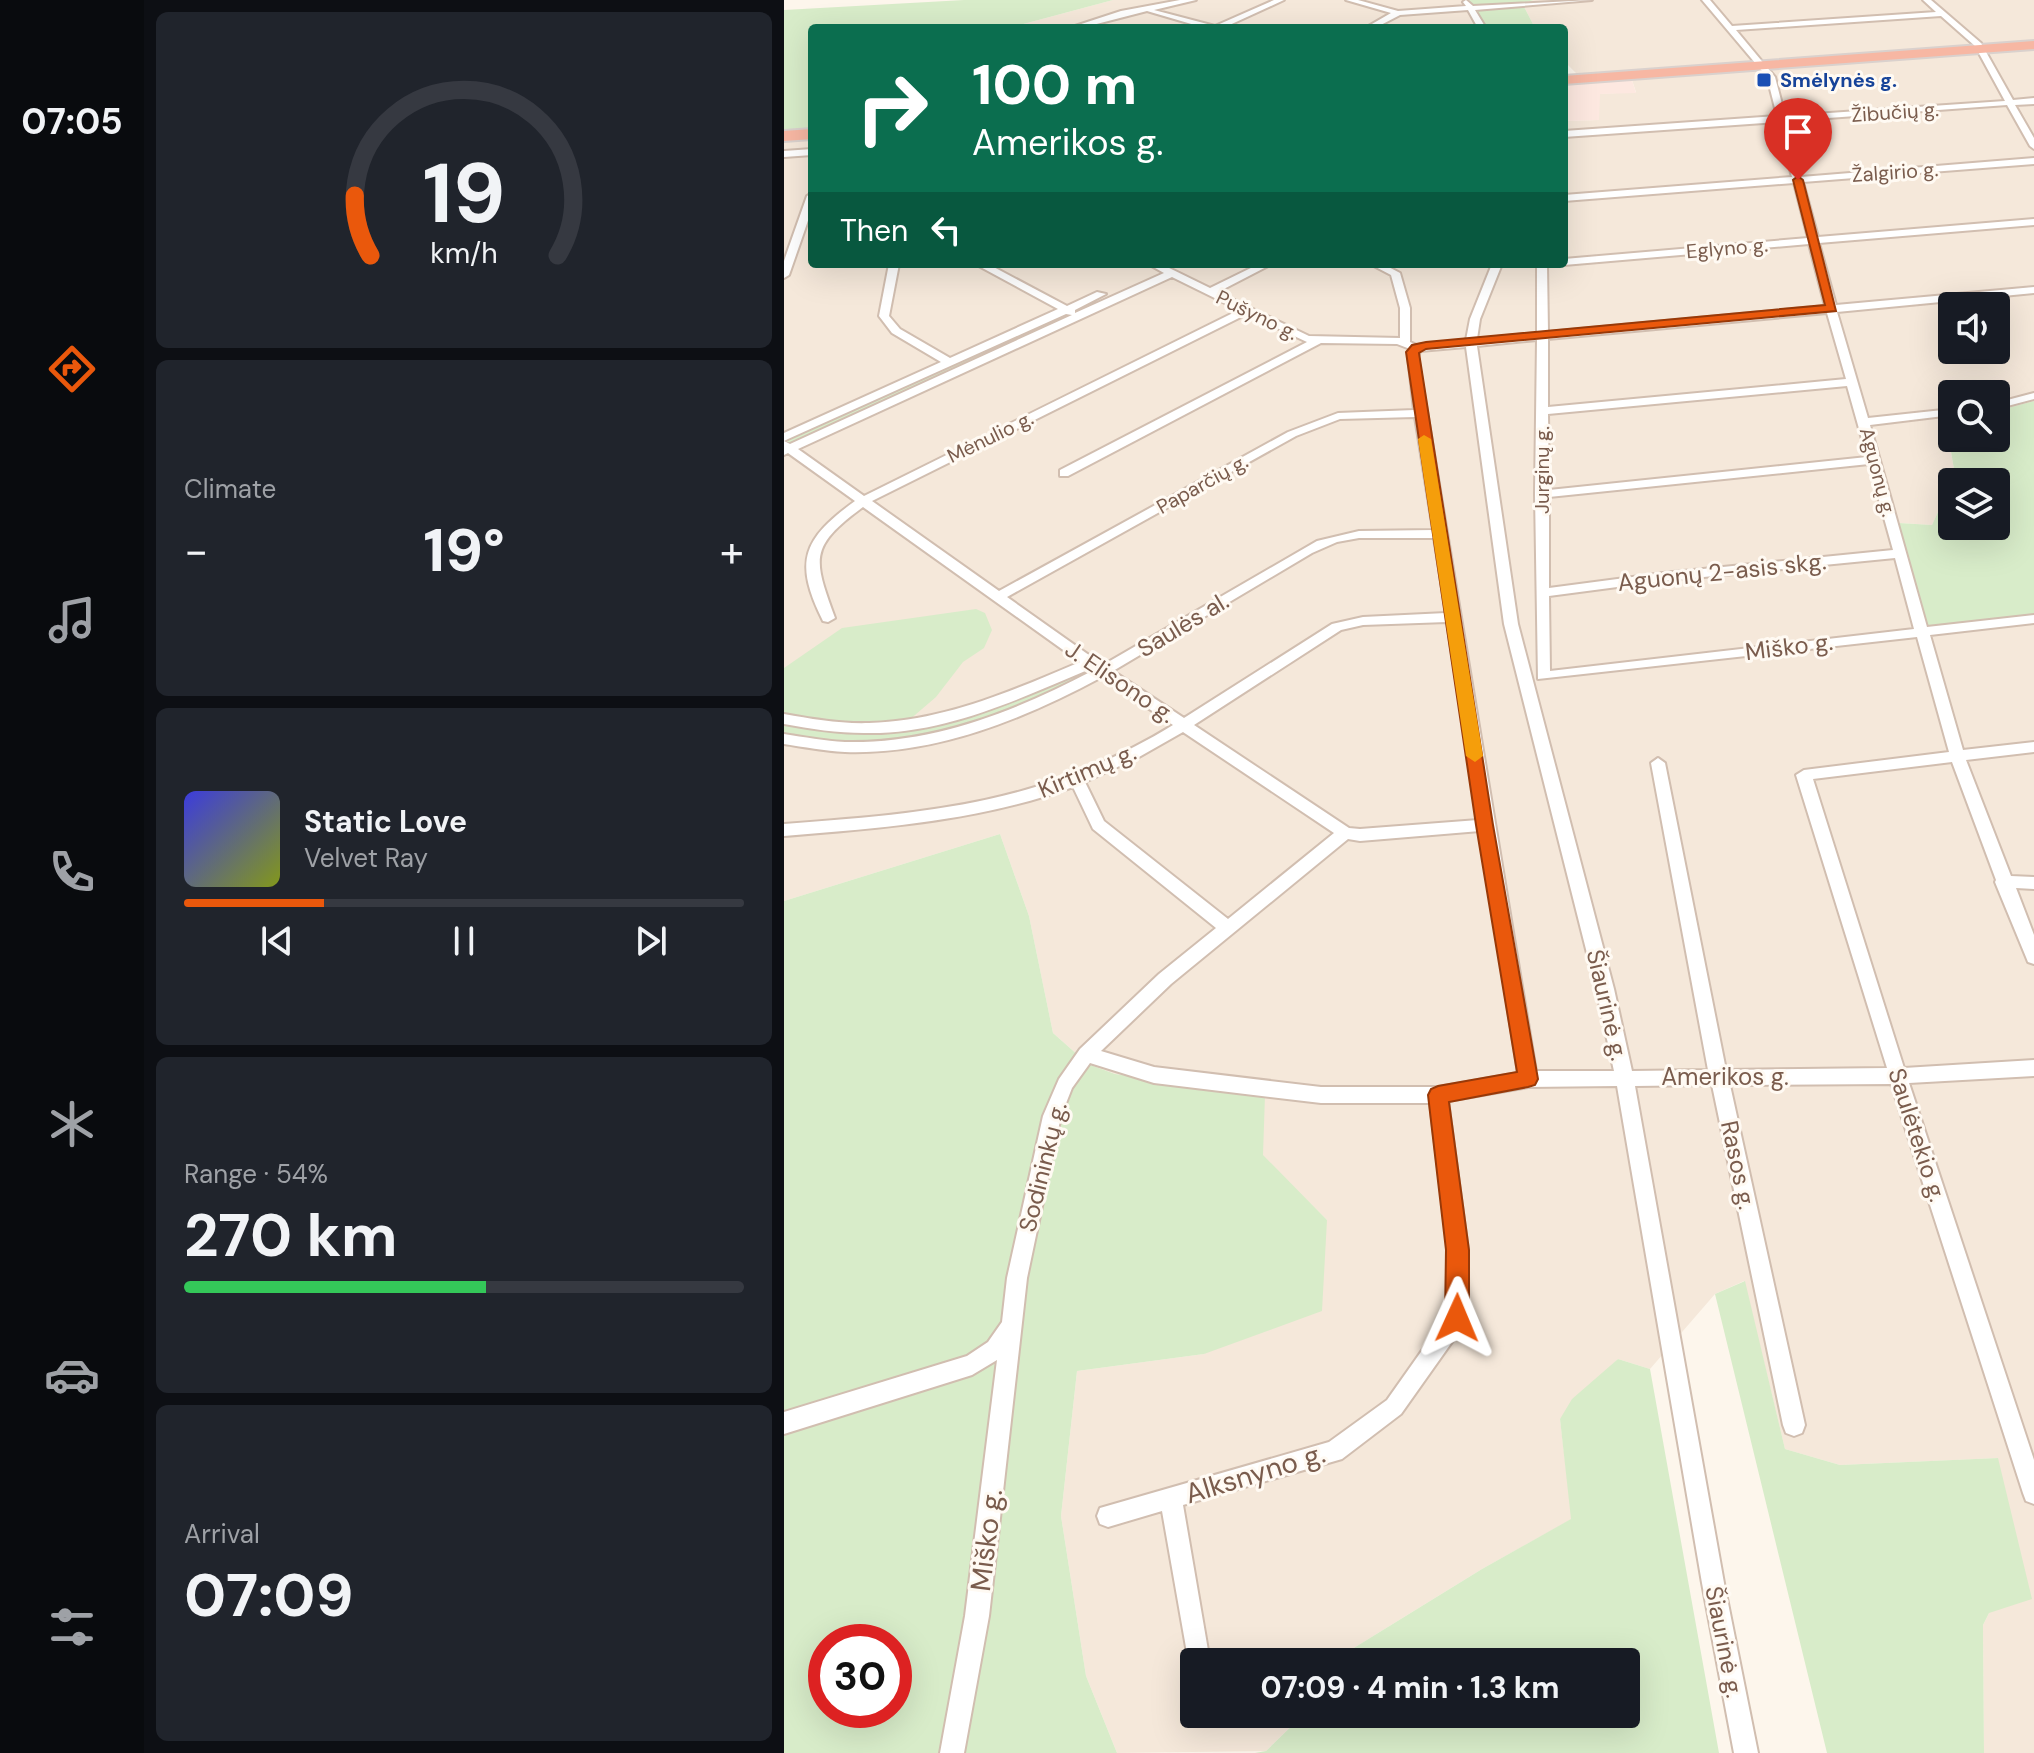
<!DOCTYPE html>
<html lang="en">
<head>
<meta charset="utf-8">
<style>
	body { margin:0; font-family:"DM Sans",sans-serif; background:#20242c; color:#f1f3f6; height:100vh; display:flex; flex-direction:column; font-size:30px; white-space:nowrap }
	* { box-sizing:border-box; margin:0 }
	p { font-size:26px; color:#9ea1a6 }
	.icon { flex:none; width:44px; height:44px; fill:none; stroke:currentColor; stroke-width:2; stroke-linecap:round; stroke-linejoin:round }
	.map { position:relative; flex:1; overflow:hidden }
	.drawer { display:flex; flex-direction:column; gap:12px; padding:12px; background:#0d0f14; width:640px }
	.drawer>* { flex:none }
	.top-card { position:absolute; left:24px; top:24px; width:760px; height:244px; border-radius:8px; box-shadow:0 8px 32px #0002; background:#0b6e4f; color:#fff; overflow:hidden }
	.tools { position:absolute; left:1154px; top:292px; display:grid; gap:16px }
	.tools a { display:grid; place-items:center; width:72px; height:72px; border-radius:8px; background:#171b24; box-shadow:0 8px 32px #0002; font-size:40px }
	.speed { position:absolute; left:24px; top:1624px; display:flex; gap:16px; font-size:40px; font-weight:700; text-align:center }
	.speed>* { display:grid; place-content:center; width:104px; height:104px; border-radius:50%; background:#171b24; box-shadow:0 8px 32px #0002; line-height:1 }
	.speed .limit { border:12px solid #d22; background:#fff; color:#111 }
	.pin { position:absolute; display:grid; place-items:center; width:68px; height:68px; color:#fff; margin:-82px -34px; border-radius:50% 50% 50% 0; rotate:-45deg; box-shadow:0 0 8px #0007 }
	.pin .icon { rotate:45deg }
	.me { position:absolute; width:88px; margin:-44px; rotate:1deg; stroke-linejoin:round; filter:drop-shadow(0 0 6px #0008) }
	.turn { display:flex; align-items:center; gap:28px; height:168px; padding:0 32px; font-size:36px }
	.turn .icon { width:104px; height:104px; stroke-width:2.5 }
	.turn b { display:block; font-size:56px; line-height:68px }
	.then { display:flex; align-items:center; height:76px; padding:0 32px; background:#0003; gap:16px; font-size:30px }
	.big { font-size:60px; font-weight:700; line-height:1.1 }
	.drawer .widget { flex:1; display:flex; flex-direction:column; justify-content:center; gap:12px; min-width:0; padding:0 28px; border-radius:12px; background:#20242c }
	.drawer .dial { align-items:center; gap:0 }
	.dial svg { height:208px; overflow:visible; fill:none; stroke:#363941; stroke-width:7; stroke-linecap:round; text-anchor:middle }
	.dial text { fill:#f1f3f6; stroke:none }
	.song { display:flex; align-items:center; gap:24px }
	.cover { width:96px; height:96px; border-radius:12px; background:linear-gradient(135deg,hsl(240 70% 55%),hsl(70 70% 35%)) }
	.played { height:8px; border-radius:4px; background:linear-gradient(90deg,#ea580c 25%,#363941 25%) }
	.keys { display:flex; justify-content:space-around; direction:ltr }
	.heat { display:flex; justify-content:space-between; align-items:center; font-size:44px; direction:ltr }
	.charge { height:12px; border-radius:6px; background:linear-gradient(90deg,#34c759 54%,#363941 0) }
	.trip { position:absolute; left:396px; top:1648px; width:460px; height:80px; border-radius:8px; background:#171b24; box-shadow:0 8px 32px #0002; font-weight:700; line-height:80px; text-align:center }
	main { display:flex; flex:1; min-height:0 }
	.tab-bar { display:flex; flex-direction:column; width:144px; justify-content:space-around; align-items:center; background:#090b0e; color:#9ea1a6 }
	.tab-bar .icon { width:56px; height:56px }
	.tab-bar .current { color:#ea580c }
	.tab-bar b { font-size:36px; color:#f1f3f6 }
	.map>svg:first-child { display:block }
</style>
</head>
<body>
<main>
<nav class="tab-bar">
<b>07:05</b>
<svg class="icon current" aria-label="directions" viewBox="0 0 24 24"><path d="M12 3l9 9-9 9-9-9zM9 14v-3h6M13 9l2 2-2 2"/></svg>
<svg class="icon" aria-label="music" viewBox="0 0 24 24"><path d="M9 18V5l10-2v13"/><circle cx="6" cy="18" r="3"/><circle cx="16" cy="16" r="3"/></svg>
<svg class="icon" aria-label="phone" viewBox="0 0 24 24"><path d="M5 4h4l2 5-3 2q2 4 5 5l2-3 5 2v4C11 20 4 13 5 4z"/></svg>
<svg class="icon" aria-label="climate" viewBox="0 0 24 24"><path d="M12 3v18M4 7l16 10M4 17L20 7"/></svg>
<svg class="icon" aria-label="car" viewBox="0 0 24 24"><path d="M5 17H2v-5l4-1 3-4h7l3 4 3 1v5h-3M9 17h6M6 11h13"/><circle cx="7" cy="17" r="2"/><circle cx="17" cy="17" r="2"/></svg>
<svg class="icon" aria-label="filters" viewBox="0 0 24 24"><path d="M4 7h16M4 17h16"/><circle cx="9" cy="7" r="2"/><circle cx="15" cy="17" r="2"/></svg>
</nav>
<section class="drawer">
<div class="widget dial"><svg viewBox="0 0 100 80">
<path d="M14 69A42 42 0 1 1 86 69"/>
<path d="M14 69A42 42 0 0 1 8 46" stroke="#ea580c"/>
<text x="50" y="56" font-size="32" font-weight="700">19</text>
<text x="50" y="72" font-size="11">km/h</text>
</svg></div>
<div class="widget"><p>Climate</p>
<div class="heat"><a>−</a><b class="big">19°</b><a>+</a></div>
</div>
<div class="widget">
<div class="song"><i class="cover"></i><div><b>Static Love</b><p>Velvet Ray</p></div></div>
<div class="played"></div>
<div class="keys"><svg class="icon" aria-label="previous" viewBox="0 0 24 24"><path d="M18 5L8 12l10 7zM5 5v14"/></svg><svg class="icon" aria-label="pause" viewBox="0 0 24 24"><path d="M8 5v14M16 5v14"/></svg><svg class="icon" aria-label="next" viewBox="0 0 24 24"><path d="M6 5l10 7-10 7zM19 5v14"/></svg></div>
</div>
<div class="widget"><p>Range · 54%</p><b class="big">270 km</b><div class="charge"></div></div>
<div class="widget"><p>Arrival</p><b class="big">07:09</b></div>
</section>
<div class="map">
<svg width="1250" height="1753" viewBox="0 0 1250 1753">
	<rect width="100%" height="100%" fill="#fdf6ec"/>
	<!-- residential -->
	<path fill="#f5e8da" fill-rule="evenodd" d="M 329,0 L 685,0 L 702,28 L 225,28 Z
		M 750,0 L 1250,0 L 1250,43 L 794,75 L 780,61 L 780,28 L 751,28 L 738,3 Z
		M 1250,47 L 1250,401 L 1212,411 L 1212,394 L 1168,394 L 1168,416 L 1161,418 L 1171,475 L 1148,525 L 1116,523 L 1250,616 L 1250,1753 L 1200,1753 L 1199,1625 L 1205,1613 L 1214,1458 L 1056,1465 L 1001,1449 L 960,1281 L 931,1294 L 866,1369 L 834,1359 L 776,1419 L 788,1519 L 698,1569 L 547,1662 L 410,1662 L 410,1714 L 520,1714 L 482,1751 L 333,1753 L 302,1676 L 277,1516 L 293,1371 L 420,1354 L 543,1220 L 407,1086 L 331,1074 L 304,1064 L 269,1033 L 245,916 L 216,834 L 0,901 L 0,140 L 28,138 L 28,264 L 780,264 L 780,121 L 815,120 L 815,94 L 852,92 L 847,77 ZM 1168,306 L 1212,306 L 1212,350 L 1168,350 Z"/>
	<!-- commercial -->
	<path fill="#fde8e0" d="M 847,77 L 852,93 L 816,94 L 815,120 L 780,121 L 780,83 Z"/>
	<!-- green -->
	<path fill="#d8ecc9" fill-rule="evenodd" d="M 180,0 L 329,0 L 225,28 L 28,28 L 28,128 L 0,130 L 0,10 Z
		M 685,0 L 750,0 L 738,3 L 751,28 L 702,28 Z
		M 280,314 L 286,318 L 9,444 L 2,441 Z
		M 1250,401 L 1250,616 L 1142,627 L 1115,523 L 1148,525 L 1171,475 L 1161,417 L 1168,416 L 1168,438 L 1212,438 L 1212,411 ZM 1168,482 L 1212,482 L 1212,526 L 1168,526 Z
		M 192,609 L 201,613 L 208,630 L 200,648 L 179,662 L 152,697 L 117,727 L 0,719 L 0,668 L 58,628 Z
		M 306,667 L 314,672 L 188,727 L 88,744 L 32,742 L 0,736 L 0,721 L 116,729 Z
		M 216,834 L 245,916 L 269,1033 L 304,1064 L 331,1074 L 481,1095 L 479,1155 L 543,1220 L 538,1311 L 420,1354 L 293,1371 L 277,1516 L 302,1676 L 333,1753 L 0,1753 L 0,901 ZM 42,1642 L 110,1642 L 110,1710 L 42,1710 Z
		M 961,1281 L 1001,1449 L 1056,1465 L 1214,1458 L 1248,1599 L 1205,1613 L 1199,1625 L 1200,1753 L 1043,1753 L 931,1294 Z
		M 834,1359 L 866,1369 L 935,1753 L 471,1753 L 482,1751 L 520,1714 L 842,1714 L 842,1662 L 547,1662 L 698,1569 L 787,1519 L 776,1419 L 788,1399 Z"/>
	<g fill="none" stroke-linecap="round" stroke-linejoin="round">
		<defs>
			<path id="street" d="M 396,0 L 412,0 L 370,10 L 431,26 L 490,0 L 500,0 L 439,28 L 421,28 L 363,11 L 297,28 L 285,28 L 337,11 Z
				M 562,0 L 574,0 L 614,11 L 682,6 L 679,2 L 682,0 L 689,6 L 808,0 L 691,10 L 702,28 L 694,28 L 684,10 L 616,15 L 591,28 L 581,28 L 607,13 Z
				M 918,0 L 926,0 L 948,26 L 1152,12 L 1139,0 L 1147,0 L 1197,43 L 1229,100 L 1250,98 L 1250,104 L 1231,105 L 1250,138 L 1250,149 L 1246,146 L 1223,105 L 1003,121 L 1017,177 L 1250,158 L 1250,164 L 1019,182 L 1034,237 L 1250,219 L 1250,225 L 1035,243 L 1052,305 L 1250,287 L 1250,293 L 1053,312 L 1084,418 L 1168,409 L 1168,415 L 1086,425 L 1143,627 L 1250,615 L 1250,623 L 1146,635 L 1179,750 L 1250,742 L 1250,752 L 1182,760 L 1227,876 L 1250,877 L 1250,889 L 1232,888 L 1250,935 L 1250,964 L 1244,962 L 1242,957 L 1211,882 L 1212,880 L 1168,762 L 1029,779 L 1120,1068 L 1250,1060 L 1250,1076 L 1125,1083 L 1250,1460 L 1250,1504 L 1242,1501 L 1239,1493 L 1107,1084 L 946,1085 L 1021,1425 L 1018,1433 L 1010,1436 L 1002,1433 L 999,1425 L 928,1085 L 851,1086 L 940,1583 L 974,1753 L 950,1753 L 918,1583 L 833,1086 L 744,1087 L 664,1101 L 684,1250 L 683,1318 L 680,1325 L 617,1414 L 558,1459 L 399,1505 L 426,1662 L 410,1662 L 410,1672 L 406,1670 L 378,1511 L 324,1527 L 316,1524 L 313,1516 L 316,1508 L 545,1442 L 603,1400 L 663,1315 L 664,1250 L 646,1103 L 537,1103 L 370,1083 L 306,1063 L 288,1088 L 277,1116 L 243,1278 L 205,1616 L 180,1753 L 156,1753 L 181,1616 L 213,1360 L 188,1375 L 0,1434 L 0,1412 L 183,1356 L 204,1342 L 218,1322 L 223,1278 L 259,1116 L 275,1079 L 296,1049 L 375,974 L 432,928 L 309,829 L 289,787 C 196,821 98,828 0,836 L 0,824 C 146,813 260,804 389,725 L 318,677 C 240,719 152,755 61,752 C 41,751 20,747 0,744 L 0,734 C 20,737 41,741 61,742 C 149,744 232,711 308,671 L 306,669 C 235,699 159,735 80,733 C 53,733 27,729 0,724 L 0,714 C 28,719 57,724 85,723 C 160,721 228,691 296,662 L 79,507 C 25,547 29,558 51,618 L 44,622 L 39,621 C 9,561 19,539 71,501 L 4,453 L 0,455 L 0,441 L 6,444 L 288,315 L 282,314 L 4,439 L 0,441 L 0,433 L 157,362 L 108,333 L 95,316 L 105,264 L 115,264 L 105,316 L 116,329 L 166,358 L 274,309 L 191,264 L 204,264 L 283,306 L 313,292 L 322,294 L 291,310 L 291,313 L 380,273 L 364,264 L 377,264 L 426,288 L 475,264 L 488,264 L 434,292 L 525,336 L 616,338 L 616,308 L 607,275 L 586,264 L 599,264 L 616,273 L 626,308 L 626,342 L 633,345 L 682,340 L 686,319 L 708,264 L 718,264 L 696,319 L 693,339 L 753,333 L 753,264 L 763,264 L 764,332 L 1041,306 L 1025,244 L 780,265 L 776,264 L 780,264 L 780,259 L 1024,238 L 1010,183 L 780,201 L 780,195 L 1008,177 L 994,122 L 780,137 L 780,131 L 993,116 L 983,77 ZM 1157,16 L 1191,46 L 1221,101 L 1001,116 L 991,77 L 952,30 ZM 388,277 L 455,310 L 80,496 L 14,449 ZM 1043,313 L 1062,379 L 764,407 L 764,339 ZM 463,314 L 523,342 L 276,470 L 276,476 L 284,476 L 537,343 L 613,344 L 626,349 L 624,357 L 630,410 L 554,413 L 504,432 L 215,591 L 88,501 ZM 753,340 L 751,494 L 754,679 L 1133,637 L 1165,752 L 1020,770 L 1012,775 L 1103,1068 L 942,1070 L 881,763 L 874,758 L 867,763 L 924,1070 L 848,1071 L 830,989 L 734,624 L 693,346 ZM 682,347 L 720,624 L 812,989 L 830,1071 L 752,1071 L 634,357 L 636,351 ZM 1063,386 L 1083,457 L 765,490 L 764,414 ZM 631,417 L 649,530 L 575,531 L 533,541 L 319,665 L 223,597 L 512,436 L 556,419 ZM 1085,464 L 1109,550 L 879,573 L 765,588 L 765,497 ZM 575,538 L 650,538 L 662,613 L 579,617 L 548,624 L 400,718 L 329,671 L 528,553 L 553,542 ZM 1111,558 L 1130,629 L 766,671 L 765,596 L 879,581 ZM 663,622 L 694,820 L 576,829 L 565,828 L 410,725 L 557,630 L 579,625 ZM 399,732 L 550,833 L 444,919 L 320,821 L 301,782 L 355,757 ZM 696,831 L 734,1073 L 654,1087 L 537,1087 L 370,1067 L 317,1051 L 387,984 L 564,839 L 576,841 Z
				M 28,149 L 28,155 L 0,157 L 0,151 Z
				M 28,193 L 28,209 L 5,275 L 0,278 L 0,261 L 23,196 Z
				M 1250,393 L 1250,399 L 1212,409 L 1212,403 Z"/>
			<path id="highway" d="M 1250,41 L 1250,49 L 780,84 L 780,76 Z
				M 28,129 L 28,139 L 0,141 L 0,131 Z"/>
		</defs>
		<!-- street casing -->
		<use href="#street" stroke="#d1beb0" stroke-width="4"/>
		<!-- highway casing -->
		<use href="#highway" stroke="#dad1cd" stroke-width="4"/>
		<!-- street -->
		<use href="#street" fill="#fff" fill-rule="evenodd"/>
		<!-- highway -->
		<use href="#highway" fill="#f7b7a3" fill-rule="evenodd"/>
	</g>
	<!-- route -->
	<path fill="#ea580c" stroke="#983908" stroke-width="2" d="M 1014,176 L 1019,180 L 1052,311 L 642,349 L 635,353 L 709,825 L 754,1079 L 751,1085 L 744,1087 L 665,1102 L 685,1250 L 685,1318 L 681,1326 L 673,1329 L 665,1326 L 661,1318 L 662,1250 L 644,1095 L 647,1089 L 654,1086 L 733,1072 L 692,825 L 622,352 L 628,345 L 642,342 L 1041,305 L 1009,180 Z"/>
	<!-- slow -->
	<path fill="#f59e0b" d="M 640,435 L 647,439 L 699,756 L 691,762 L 682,756 L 634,439 Z"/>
	<!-- markers -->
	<rect fill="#1a4fb4" stroke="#fffaf3" stroke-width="3" x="972" y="72" width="16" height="16" rx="4"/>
	<g text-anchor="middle" stroke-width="6" stroke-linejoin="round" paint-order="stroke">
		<!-- far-transit labels -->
		<g font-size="20" font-weight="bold" fill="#164399" stroke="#fffaf3" text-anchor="start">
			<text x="996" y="87">Smėlynės g.</text>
		</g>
		<!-- far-street labels -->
		<g font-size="20" fill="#7a5c4d" stroke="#fffaf3">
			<text transform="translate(1111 112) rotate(-4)" y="7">Žibučių g.</text>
			<text transform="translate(1111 172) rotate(-4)" y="7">Žalgirio g.</text>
			<text transform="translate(943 248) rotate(-5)" y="7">Eglyno g.</text>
			<text transform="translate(473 315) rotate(26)" y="7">Pušyno g.</text>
			<text transform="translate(206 437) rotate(-26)" y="7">Mėnulio g.</text>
			<text transform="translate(758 470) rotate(-90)" y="7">Jurginų g.</text>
			<text transform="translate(1094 472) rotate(75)" y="7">Aguonų g.</text>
			<text transform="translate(418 484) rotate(-29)" y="7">Paparčių g.</text>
		</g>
		<!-- street labels -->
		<g font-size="24" fill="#7a5c4d" stroke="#fffaf3">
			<text transform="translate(938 572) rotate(-6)" y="8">Aguonų 2-asis skg.</text>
			<text transform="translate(399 625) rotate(-31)" y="8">Saulės al.</text>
			<text transform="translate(1005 647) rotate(-7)" y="8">Miško g.</text>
			<text transform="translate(336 682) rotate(34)" y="8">J. Elisono g.</text>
			<text transform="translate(303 771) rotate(-23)" y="8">Kirtimų g.</text>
			<text transform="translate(823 1005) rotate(77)" y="8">Šiaurinė g.</text>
			<text x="941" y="1085">Amerikos g.</text>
			<text transform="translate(1133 1135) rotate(72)" y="8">Saulėtekio g.</text>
			<text transform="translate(954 1165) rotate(78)" y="8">Rasos g.</text>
			<text transform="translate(259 1167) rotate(-76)" y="8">Sodininkų g.</text>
			<text transform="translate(940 1642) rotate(79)" y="8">Šiaurinė g.</text>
		</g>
		<!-- near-street labels -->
		<g font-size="28" fill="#7a5c4d" stroke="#fffaf3">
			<text transform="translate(471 1473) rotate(-17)" y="10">Alksnyno g.</text>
			<text transform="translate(202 1540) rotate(-83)" y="10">Miško g.</text>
		</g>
	</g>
</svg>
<div class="tools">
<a><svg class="icon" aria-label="sound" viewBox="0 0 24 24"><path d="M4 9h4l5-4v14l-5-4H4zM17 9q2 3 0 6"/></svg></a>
<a><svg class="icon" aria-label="search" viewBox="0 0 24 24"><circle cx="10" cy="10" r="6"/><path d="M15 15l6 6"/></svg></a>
<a><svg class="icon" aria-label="layers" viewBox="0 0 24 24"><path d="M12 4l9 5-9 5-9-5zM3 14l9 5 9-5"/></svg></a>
</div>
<div class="speed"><div class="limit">30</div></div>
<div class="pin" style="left:1014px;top:180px;background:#d93025"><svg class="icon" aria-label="arrive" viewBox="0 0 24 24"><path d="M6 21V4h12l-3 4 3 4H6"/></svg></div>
<svg class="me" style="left:673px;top:1318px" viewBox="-20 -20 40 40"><path d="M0-17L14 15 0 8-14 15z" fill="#ea580c" stroke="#fff" stroke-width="4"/></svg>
<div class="trip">07:09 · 4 min · 1.3 km</div>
<div class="top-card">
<div class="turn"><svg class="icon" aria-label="right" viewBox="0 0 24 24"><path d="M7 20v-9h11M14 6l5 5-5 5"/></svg><div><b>100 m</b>Amerikos g.</div></div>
<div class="then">Then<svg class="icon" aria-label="left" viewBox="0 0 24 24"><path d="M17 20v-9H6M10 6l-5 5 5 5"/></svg></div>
</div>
</div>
</main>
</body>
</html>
